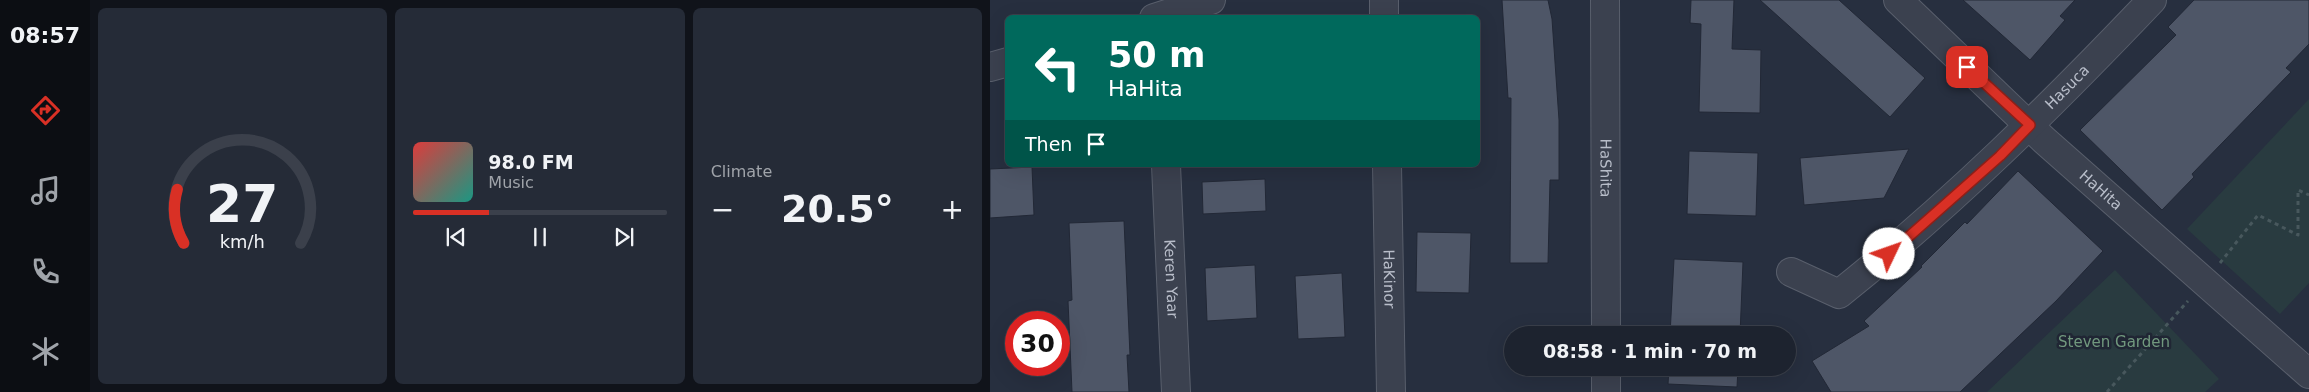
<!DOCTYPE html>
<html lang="en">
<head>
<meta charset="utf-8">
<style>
	body { margin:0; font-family:"DejaVu Sans",sans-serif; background:#252b37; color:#f1f3f6; height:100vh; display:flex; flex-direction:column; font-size:19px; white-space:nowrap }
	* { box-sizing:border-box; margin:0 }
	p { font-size:16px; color:#a0a4aa }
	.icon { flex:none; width:28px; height:28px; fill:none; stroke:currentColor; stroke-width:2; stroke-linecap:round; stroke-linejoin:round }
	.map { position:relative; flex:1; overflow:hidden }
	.side { display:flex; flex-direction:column; gap:8px; padding:8px; background:#10131a; width:900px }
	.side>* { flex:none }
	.hud { position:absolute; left:15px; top:15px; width:475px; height:152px; border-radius:8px; box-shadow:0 5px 20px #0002,0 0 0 1px #3b404b; background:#00695c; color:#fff; overflow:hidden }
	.speed { position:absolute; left:15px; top:311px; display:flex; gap:10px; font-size:25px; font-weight:700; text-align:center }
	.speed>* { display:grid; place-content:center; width:65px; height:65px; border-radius:50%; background:#1d232f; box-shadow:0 5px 20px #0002,0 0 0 1px #3b404b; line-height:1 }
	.speed .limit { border:8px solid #d22; background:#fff; color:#111 }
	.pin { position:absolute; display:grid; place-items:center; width:42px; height:42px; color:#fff; margin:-21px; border-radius:10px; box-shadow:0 2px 8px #0006 }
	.me { position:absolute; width:55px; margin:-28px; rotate:48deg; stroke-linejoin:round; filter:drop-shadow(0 0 4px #0008) }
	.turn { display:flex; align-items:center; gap:18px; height:105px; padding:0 20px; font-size:22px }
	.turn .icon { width:65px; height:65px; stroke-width:2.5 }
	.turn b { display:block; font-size:35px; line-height:42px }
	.then { display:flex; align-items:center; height:48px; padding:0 20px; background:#0003; gap:10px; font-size:19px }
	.big { font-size:38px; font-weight:800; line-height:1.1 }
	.side .tile { flex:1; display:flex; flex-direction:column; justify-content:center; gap:8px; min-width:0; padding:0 18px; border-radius:8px; background:#252b37 }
	.side .dial { align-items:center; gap:0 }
	.dial svg { height:130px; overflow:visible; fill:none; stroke:#3b404b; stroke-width:7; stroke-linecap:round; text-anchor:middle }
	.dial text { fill:#f1f3f6; stroke:none }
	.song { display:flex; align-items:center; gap:15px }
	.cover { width:60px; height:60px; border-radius:8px; background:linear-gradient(135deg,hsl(0 70% 55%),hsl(170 70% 35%)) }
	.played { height:5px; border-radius:2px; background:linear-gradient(90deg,#d93025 30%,#3b404b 30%) }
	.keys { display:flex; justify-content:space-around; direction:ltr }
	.heat { display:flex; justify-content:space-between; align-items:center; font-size:28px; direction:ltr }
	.side .tiles { flex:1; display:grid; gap:8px; grid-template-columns:repeat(3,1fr) }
	.trip { position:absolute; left:514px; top:326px; width:292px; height:50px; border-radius:25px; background:#1d232f; box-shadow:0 5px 20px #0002,0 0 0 1px #3b404b; font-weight:800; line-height:50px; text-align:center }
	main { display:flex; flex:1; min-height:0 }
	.menu { display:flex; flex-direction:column; width:90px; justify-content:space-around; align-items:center; background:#0c0e13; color:#a0a4aa }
	.menu .icon { width:35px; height:35px }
	.menu .selected { color:#d93025 }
	.menu b { font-size:22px; color:#f1f3f6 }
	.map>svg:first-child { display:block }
</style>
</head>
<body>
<main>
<nav class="menu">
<b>08:57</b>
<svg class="icon selected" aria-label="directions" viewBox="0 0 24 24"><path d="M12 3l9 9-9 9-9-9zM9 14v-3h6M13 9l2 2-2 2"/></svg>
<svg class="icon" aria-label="music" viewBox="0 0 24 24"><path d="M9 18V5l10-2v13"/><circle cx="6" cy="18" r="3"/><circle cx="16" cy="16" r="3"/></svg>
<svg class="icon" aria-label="phone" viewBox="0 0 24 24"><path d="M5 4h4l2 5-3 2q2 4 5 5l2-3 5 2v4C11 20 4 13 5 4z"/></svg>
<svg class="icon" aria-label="climate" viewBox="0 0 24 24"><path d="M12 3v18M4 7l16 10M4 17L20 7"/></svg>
</nav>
<section class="side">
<div class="tiles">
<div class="tile dial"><svg viewBox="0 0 100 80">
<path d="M14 69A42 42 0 1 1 86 69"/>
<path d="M14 69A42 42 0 0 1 10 36" stroke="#d93025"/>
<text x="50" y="56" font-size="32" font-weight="700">27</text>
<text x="50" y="72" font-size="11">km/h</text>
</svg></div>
<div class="tile">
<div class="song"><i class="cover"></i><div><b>98.0 FM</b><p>Music</p></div></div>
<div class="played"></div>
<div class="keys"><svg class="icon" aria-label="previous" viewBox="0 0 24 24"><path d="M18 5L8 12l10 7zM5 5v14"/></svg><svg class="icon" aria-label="pause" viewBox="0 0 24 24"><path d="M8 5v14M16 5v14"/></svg><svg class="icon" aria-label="next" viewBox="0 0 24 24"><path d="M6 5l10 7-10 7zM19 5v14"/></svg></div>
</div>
<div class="tile"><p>Climate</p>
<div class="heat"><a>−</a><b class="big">20.5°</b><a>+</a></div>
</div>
</div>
</section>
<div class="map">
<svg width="1319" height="392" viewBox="0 0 1319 392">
	<rect width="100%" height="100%" fill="#272f3f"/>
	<!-- green -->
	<path fill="#293b40" d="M 1319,99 L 1319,283 L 1290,314 L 1197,229 Z
		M 1125,270 L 1229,379 L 1215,392 L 997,392 Z"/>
	<!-- building -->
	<path fill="#4e5667" stroke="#222836" d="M 512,0 L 558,0 L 562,19 L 569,120 L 569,180 L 560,180 L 558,263 L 520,263 L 521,98 L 518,98 Z
		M 701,0 L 744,0 L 742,49 L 771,50 L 770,113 L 709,112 L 711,24 L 700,23 Z
		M 770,0 L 849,0 L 935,78 L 900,117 Z
		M 973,0 L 1085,0 L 1070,16 L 1075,20 L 1040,60 Z
		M 1204,0 L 1319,0 L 1319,44 L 1296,68 L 1301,72 L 1202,174 L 1204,177 L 1172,210 L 1090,130 L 1186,35 L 1178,27 Z
		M 919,149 L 894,198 L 814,205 L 810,158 Z
		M 699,151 L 768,153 L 766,216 L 697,214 Z
		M 42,167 L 44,215 L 0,218 L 0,169 Z
		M 1028,171 L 1113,251 L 1066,301 L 970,392 L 841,392 L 822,361 L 879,326 L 874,321 L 932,267 L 931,266 L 975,222 L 977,224 Z
		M 275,179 L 276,211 L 213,214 L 212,182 Z
		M 134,221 L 140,355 L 137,355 L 139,392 L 82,392 L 78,301 L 82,300 L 79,223 Z
		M 427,232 L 481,233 L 479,293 L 426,292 Z
		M 684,259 L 753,262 L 750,335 L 680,335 Z
		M 265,265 L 267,318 L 217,321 L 215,268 Z
		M 352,273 L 355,337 L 308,339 L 305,276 Z
		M 679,368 L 748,368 L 747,387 L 678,384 Z"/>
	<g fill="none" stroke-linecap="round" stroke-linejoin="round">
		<defs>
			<g id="street">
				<path d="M 394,0 L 394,18"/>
				<path id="s1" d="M 615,0 L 616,335"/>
				<path id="s2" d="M 908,0 L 1054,140 L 1319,374"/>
				<path d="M 164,18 L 221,0"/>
				<path d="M 0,67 L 18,62"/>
				<path id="s3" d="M 176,165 L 186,392"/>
				<path id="s4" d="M 397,165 L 401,392"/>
				<path id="s5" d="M 801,272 L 849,294 C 962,204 1063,104 1162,0"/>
				<path d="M 616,368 L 616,392"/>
			</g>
		</defs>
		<!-- street casing -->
		<use href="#street" stroke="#595f6c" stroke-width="30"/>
		<!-- path -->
		<path stroke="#48585d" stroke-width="3" stroke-dasharray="4 4" stroke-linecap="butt" d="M 1230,263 L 1268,215 L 1308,235 L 1308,190 L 1319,195
			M 1117,392 L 1198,301"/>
		<!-- street -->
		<use href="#street" stroke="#3b414f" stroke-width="28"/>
	</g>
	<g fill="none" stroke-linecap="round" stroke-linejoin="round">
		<defs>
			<path id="route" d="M 899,254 L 1010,156 L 1040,125 L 977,67"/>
		</defs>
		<!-- route casing -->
		<use href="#route" stroke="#8d1f18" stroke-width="12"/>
		<!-- route -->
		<use href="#route" stroke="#d93025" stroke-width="9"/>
	</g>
	<g text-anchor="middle" stroke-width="5" stroke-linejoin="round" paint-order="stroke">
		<!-- street labels -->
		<g font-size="15" fill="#b8bdc9" stroke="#202634">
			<text dy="5" stroke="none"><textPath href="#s5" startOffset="361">Hasuca</textPath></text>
			<text dy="5" stroke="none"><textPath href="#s1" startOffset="168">HaShita</textPath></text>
			<text dy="5" stroke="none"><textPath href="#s2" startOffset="278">HaHita</textPath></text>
			<text dy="5" stroke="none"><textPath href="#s3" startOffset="114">Keren Yaar</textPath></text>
			<text dy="5" stroke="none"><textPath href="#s4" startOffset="114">HaKinor</textPath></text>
		</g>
		<!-- park labels -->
		<g font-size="15" fill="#71987e" stroke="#202634">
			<text x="1124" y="347">Steven Garden</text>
		</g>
	</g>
</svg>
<div class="speed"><div class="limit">30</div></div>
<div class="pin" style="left:977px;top:67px;background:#d93025"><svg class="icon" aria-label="arrive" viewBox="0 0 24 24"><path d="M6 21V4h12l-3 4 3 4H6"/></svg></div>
<svg class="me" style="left:899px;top:254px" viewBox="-20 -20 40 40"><circle r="19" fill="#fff"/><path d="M0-13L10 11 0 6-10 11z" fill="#d93025"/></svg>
<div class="trip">08:58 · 1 min · 70 m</div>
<div class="hud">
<div class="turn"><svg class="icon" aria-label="left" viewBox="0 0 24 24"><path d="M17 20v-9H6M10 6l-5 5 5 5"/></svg><div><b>50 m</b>HaHita</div></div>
<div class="then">Then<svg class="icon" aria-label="arrive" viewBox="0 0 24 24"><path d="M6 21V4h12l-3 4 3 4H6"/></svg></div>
</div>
</div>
</main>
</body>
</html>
